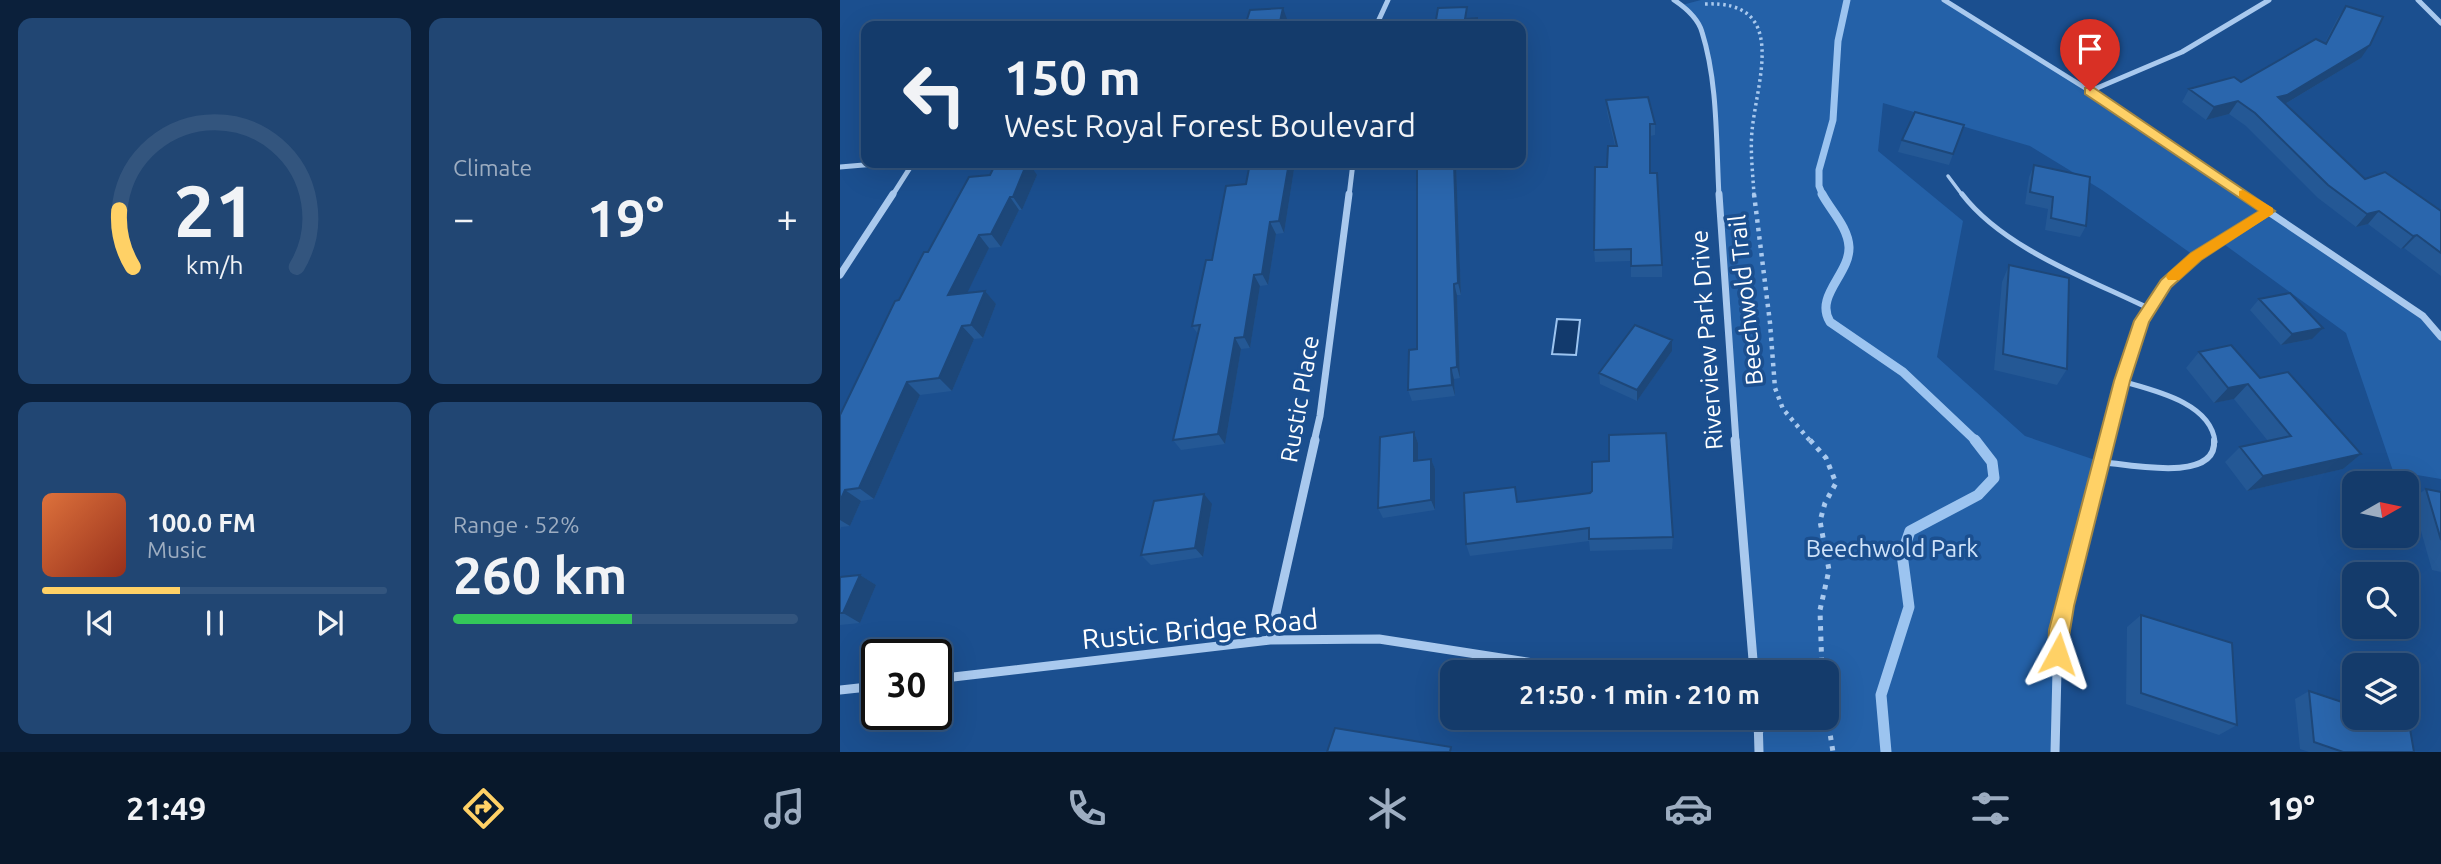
<!DOCTYPE html>
<html lang="en">
<head>
<meta charset="utf-8">
<style>
	body { margin:0; font-family:Ubuntu,sans-serif; background:#214673; color:#f1f3f6; height:100vh; display:flex; flex-direction:column; font-size:26px; white-space:nowrap }
	* { box-sizing:border-box; margin:0 }
	p { font-size:23px; color:#9dadc1 }
	.icon { flex:none; width:38px; height:38px; fill:none; stroke:currentColor; stroke-width:2; stroke-linecap:round; stroke-linejoin:round }
	.map { position:relative; flex:1; overflow:hidden }
	.sheet { display:flex; flex-direction:column; gap:18px; padding:18px; background:#0b203b; width:840px }
	.sheet>* { flex:none }
	.banner { position:absolute; left:21px; top:21px; width:665px; height:147px; border-radius:14px; box-shadow:0 7px 28px #0002,0 0 0 2px #33557e; background:#143b6b; color:#f1f3f6; overflow:hidden }
	.needle { width:46px; rotate:81deg }
	.tools { position:absolute; left:1502px; top:471px; display:grid; gap:14px }
	.tools a { display:grid; place-items:center; width:77px; height:77px; border-radius:14px; background:#143b6b; box-shadow:0 7px 28px #0002,0 0 0 2px #33557e; font-size:35px }
	.speed { position:absolute; left:21px; top:639px; display:flex; gap:14px; font-size:35px; font-weight:700; text-align:center }
	.speed>* { display:grid; place-content:center; width:91px; height:91px; border-radius:50%; background:#143b6b; box-shadow:0 7px 28px #0002,0 0 0 2px #33557e; line-height:1 }
	.speed .limit { border:4px solid #111; border-radius:10px; background:#fff; color:#111 }
	.pin { position:absolute; display:grid; place-items:center; width:60px; height:60px; color:#fff; margin:-72px -30px; border-radius:50% 50% 50% 0; rotate:-45deg; box-shadow:0 0 7px #0007 }
	.pin .icon { rotate:45deg }
	.me { position:absolute; width:77px; margin:-38px; rotate:5deg; stroke-linejoin:round; filter:drop-shadow(0 0 5px #0008) }
	.turn { display:flex; align-items:center; gap:24px; height:147px; padding:0 28px; font-size:32px }
	.turn .icon { width:91px; height:91px; stroke-width:2.5 }
	.turn b { display:block; font-size:49px; line-height:60px }
	.big { font-size:52px; font-weight:700; line-height:1.1 }
	.sheet .tile { flex:1; display:flex; flex-direction:column; justify-content:center; gap:10px; min-width:0; padding:0 24px; border-radius:14px; background:#214673 }
	.sheet .dial { align-items:center; gap:0 }
	.dial svg { height:182px; overflow:visible; fill:none; stroke:#33557e; stroke-width:7; stroke-linecap:round; text-anchor:middle }
	.dial text { fill:#f1f3f6; stroke:none }
	.song { display:flex; align-items:center; gap:21px }
	.cover { width:84px; height:84px; border-radius:10px; background:linear-gradient(135deg,hsl(20 70% 55%),hsl(10 70% 35%)) }
	.played { height:7px; border-radius:4px; background:linear-gradient(90deg,#ffd166 40%,#33557e 40%) }
	.keys { display:flex; justify-content:space-around; direction:ltr }
	.heat { display:flex; justify-content:space-between; align-items:center; font-size:38px; direction:ltr }
	.charge { height:10px; border-radius:5px; background:linear-gradient(90deg,#34c759 52%,#33557e 0) }
	.sheet .tiles { flex:1; display:grid; gap:18px; grid-template-columns:repeat(2,1fr) }
	.trip { position:absolute; left:600px; top:660px; width:399px; height:70px; border-radius:14px; background:#143b6b; box-shadow:0 7px 28px #0002,0 0 0 2px #33557e; font-weight:700; line-height:70px; text-align:center }
	.menu { display:flex; height:112px; justify-content:space-around; align-items:center; background:#08182b; color:#9dadc1 }
	.menu .icon { width:49px; height:49px }
	.menu .active { color:#ffd166 }
	.menu b { font-size:32px; color:#f1f3f6 }
	main { display:flex; flex:1; min-height:0 }
	.map>svg:first-child { display:block }
</style>
</head>
<body>
<main>
<section class="sheet">
<div class="tiles">
<div class="tile dial"><svg viewBox="0 0 100 80">
<path d="M14 69A42 42 0 1 1 86 69"/>
<path d="M14 69A42 42 0 0 1 8 44" stroke="#ffd166"/>
<text x="50" y="56" font-size="32" font-weight="700">21</text>
<text x="50" y="72" font-size="11">km/h</text>
</svg></div>
<div class="tile"><p>Climate</p>
<div class="heat"><a>−</a><b class="big">19°</b><a>+</a></div>
</div>
<div class="tile">
<div class="song"><i class="cover"></i><div><b>100.0 FM</b><p>Music</p></div></div>
<div class="played"></div>
<div class="keys"><svg class="icon" aria-label="previous" viewBox="0 0 24 24"><path d="M18 5L8 12l10 7zM5 5v14"/></svg><svg class="icon" aria-label="pause" viewBox="0 0 24 24"><path d="M8 5v14M16 5v14"/></svg><svg class="icon" aria-label="next" viewBox="0 0 24 24"><path d="M6 5l10 7-10 7zM19 5v14"/></svg></div>
</div>
<div class="tile"><p>Range · 52%</p><b class="big">260 km</b><div class="charge"></div></div>
</div>
</section>
<div class="map">
<svg width="1601" height="752" viewBox="0 0 1601 752">
	<rect width="100%" height="100%" fill="#1b4f8f"/>
	<!-- green -->
	<path fill="#2461a8" d="M 861,0 L 1104,0 L 1184,50 L 1583,316 L 1601,337 L 1601,479 L 1553,471 L 1506,333 L 1381,242 L 1356,257 L 1262,190 L 1190,146 L 1043,103 L 1038,151 L 1123,221 L 1097,357 L 1185,436 L 1261,462 L 1218,630 L 1215,752 L 919,752 L 918,718 L 987,718 L 987,672 L 914,672 L 873,92 L 862,30 L 842,5 Z"/>
	<!-- water -->
	<path fill="#123a6d" stroke="#9cc4f0" stroke-width="2" d="M 717,319 L 740,320 L 736,355 L 712,354 Z"/>
	<g fill="none" stroke-linecap="round" stroke-linejoin="round">
		<!-- stream-far2 -->
		<path stroke="#9cc4f0" stroke-width="7" d="M 983,196 L 979,186 L 979,170 L 993,120 L 998,41 L 1007,0"/>
		<!-- stream-far1 -->
		<path stroke="#9cc4f0" stroke-width="9" d="M 982,194 C 991,211 1008,227 1009,247 C 1010,274 974,296 990,322 L 1063,372 L 1137,442"/>
		<!-- stream -->
		<path stroke="#9cc4f0" stroke-width="11" d="M 1046,752 L 1041,695 L 1069,607 L 1062,554 L 1070,531 L 1138,495 L 1154,478 L 1152,462 L 1135,440"/>
		<!-- path-far2 -->
		<path stroke="#a9c9ee" stroke-width="3.5" stroke-dasharray="2.5 3.5" stroke-linecap="butt" d="M 865,4 C 949,0 917,79 912,131 C 910,152 913,174 914,196"/>
		<!-- path-far1 -->
		<path stroke="#a9c9ee" stroke-width="4.5" stroke-dasharray="3.5 5" stroke-linecap="butt" d="M 914,194 L 930,323 L 935,388 L 943,409 L 971,442"/>
		<!-- path -->
		<path stroke="#a9c9ee" stroke-width="5" stroke-dasharray="4.5 6" stroke-linecap="butt" d="M 970,440 L 986,458 L 996,483 L 985,503 L 980,521 L 989,570 L 980,610 L 982,672
			M 987,715 L 993,752"/>
		<!-- service-far2 -->
		<path stroke="#a9c9ee" stroke-width="3.5" d="M 1108,176 L 1123,196"/>
		<!-- service-far1 -->
		<path stroke="#a9c9ee" stroke-width="5" d="M 1122,194 C 1164,249 1249,279 1310,309
			M 1281,381 C 1312,390 1371,402 1375,442"/>
		<!-- service -->
		<path stroke="#a9c9ee" stroke-width="6" d="M 1261,462 C 1286,464 1378,484 1374,440"/>
		<!-- minor-far2 -->
		<path stroke="#a9c9ee" stroke-width="5" d="M 834,0 C 846,8 858,18 862,32 C 878,83 876,142 879,196
			M 1104,0 L 1250,91 L 1405,196
			M 1578,0 L 1601,23
			M 536,26 L 548,0
			M 1250,91 L 1342,52 L 1429,0
			M 0,167 L 47,163
			M 52,196 L 73,163
			M 509,196 L 513,163"/>
		<!-- minor-far1 -->
		<path stroke="#a9c9ee" stroke-width="7" d="M 879,194 L 896,442
			M 1402,194 L 1583,316 L 1601,337
			M 0,275 L 53,194
			M 474,442 L 480,416 L 509,194
			M 1266,442 C 1279,389 1289,322 1327,282 C 1356,252 1395,233 1429,211"/>
		<!-- minor -->
		<path stroke="#a9c9ee" stroke-width="9" d="M 895,440 L 914,672
			M 430,640 L 475,440
			M 96,679 L 430,640 L 539,639 L 752,672
			M 0,690 L 37,686
			M 906,718 L 919,731
			M 918,718 L 919,752
			M 1215,752 L 1218,630 L 1266,440"/>
	</g>
	<!-- wall -->
	<path fill="#245895" d="M 1506,6 L 1521,58 L 1445,104 L 1525,179 L 1601,211 L 1601,276 L 1564,248 L 1561,249 L 1528,224 L 1516,227 L 1478,198 L 1406,126 L 1389,114 L 1366,120 L 1342,102 L 1349,89 L 1401,82 L 1485,43 L 1497,19 Z
		M 766,100 L 815,124 L 815,135 L 810,136 L 810,173 L 822,265 L 822,277 L 791,277 L 791,261 L 755,262 L 754,250 L 767,167 L 775,146 L 767,112 Z
		M 1124,125 L 1109,165 L 1058,152 L 1062,140 Z
		M 410,163 L 455,163 L 444,233 L 436,234 L 428,285 L 420,286 L 410,348 L 401,349 L 385,444 L 341,450 L 333,440 L 358,334 L 352,326 L 372,260 L 406,184 Z
		M 616,163 L 621,295 L 617,295 L 620,378 L 614,379 L 615,396 L 572,401 L 568,390 Z
		M 1194,165 L 1246,226 L 1240,237 L 1205,230 L 1208,209 L 1185,204 L 1189,177 Z
		M 197,175 L 182,210 L 179,210 L 161,247 L 149,248 L 127,293 L 145,291 L 156,304 L 143,338 L 134,339 L 112,391 L 80,395 L 34,499 L 21,501 L 10,526 L 1,527 L 0,530 L 0,415 L 59,300 L 88,252 Z
		M 1169,265 L 1227,369 L 1217,385 L 1154,370 L 1162,282 Z
		M 1419,299 L 1472,339 L 1441,345 L 1410,310 Z
		M 832,351 L 797,401 L 760,384 L 759,373 Z
		M 1359,352 L 1420,378 L 1521,454 L 1503,469 L 1407,491 L 1385,462 L 1400,447 L 1428,441 L 1394,399 L 1374,403 L 1346,368 Z
		M 574,432 L 578,443 L 578,460 L 591,459 L 595,469 L 595,510 L 543,518 L 538,508 Z
		M 1586,489 L 1601,492 L 1601,572 L 1592,570 L 1572,499 Z
		M 678,502 L 833,537 L 832,549 L 750,551 L 749,541 L 630,556 L 626,544 Z
		M 372,504 L 363,557 L 311,565 L 301,555 Z
		M 20,575 L 36,585 L 20,623 L 0,625 L 0,577 Z
		M 1301,615 L 1397,725 L 1379,735 L 1286,704 L 1287,627 Z
		M 1469,691 L 1574,752 L 1469,752 L 1460,749 L 1455,699 Z"/>
	<!-- shaded-wall -->
	<path fill="#1d4779" d="M 443,8 L 447,19 L 446,26 L 439,26 Z
		M 1530,45 L 1521,58 L 1438,108 L 1438,97 Z
		M 1398,101 L 1389,114 L 1366,120 L 1374,107 Z
		M 187,163 L 189,163 L 197,175 L 182,210 L 173,197 Z
		M 449,163 L 455,163 L 444,233 L 439,221 Z
		M 614,163 L 616,163 L 621,295 L 618,283 Z
		M 170,197 L 179,210 L 161,247 L 151,234 Z
		M 1539,211 L 1528,224 L 1516,227 L 1527,214 Z
		M 430,222 L 436,234 L 428,285 L 422,274 Z
		M 139,235 L 149,248 L 120,308 L 108,295 Z
		M 1577,235 L 1564,248 L 1561,249 L 1573,236 Z
		M 414,275 L 420,286 L 410,348 L 404,337 Z
		M 614,284 L 617,295 L 620,378 L 617,367 Z
		M 145,291 L 156,304 L 143,338 L 131,325 Z
		M 122,326 L 134,339 L 112,391 L 99,378 Z
		M 1483,328 L 1472,339 L 1441,345 L 1452,334 Z
		M 395,338 L 401,349 L 385,444 L 378,434 Z
		M 832,340 L 832,351 L 797,401 L 797,390 Z
		M 611,368 L 614,379 L 615,396 L 612,385 Z
		M 67,382 L 80,395 L 34,499 L 19,488 Z
		M 1408,384 L 1394,399 L 1374,403 L 1388,388 Z
		M 574,432 L 578,443 L 578,471 L 574,461 Z
		M 1521,454 L 1503,469 L 1407,491 L 1423,476 Z
		M 591,459 L 595,469 L 595,510 L 591,500 Z
		M 5,490 L 21,501 L 10,526 L 0,520 L 0,501 Z
		M 364,494 L 372,504 L 363,557 L 355,548 Z
		M 20,575 L 36,585 L 20,623 L 3,613 Z"/>
	<!-- building -->
	<path fill="#2a66ad" stroke="#1d4779" stroke-width="2" d="M 1506,6 L 1543,17 L 1530,45 L 1447,95 L 1438,97 L 1525,179 L 1545,172 L 1601,211 L 1601,253 L 1577,235 L 1573,236 L 1539,211 L 1527,214 L 1488,185 L 1415,113 L 1398,101 L 1374,107 L 1349,89 L 1394,77 L 1401,82 L 1476,39 L 1486,44 Z
		M 627,7 L 625,19 L 637,18 L 637,26 L 595,26 L 598,8 Z
		M 443,8 L 439,26 L 405,26 L 410,10 Z
		M 808,97 L 815,124 L 810,124 L 810,173 L 817,173 L 822,265 L 791,266 L 791,249 L 754,250 L 755,167 L 767,167 L 768,146 L 777,146 L 766,100 Z
		M 1075,112 L 1124,125 L 1113,154 L 1062,140 Z
		M 174,163 L 187,163 L 173,197 L 170,197 L 151,234 L 139,235 L 108,295 L 145,291 L 131,325 L 122,326 L 99,378 L 67,382 L 19,488 L 5,490 L 0,501 L 0,415 L 55,301 L 59,300 L 84,252 L 88,252 L 129,177 L 150,175 L 155,165 Z
		M 410,163 L 449,163 L 439,221 L 430,222 L 422,274 L 414,275 L 404,337 L 395,338 L 378,434 L 333,440 L 360,325 L 352,326 L 366,260 L 372,260 L 386,186 L 406,184 Z
		M 577,163 L 614,163 L 618,283 L 614,284 L 617,367 L 611,368 L 612,385 L 568,390 L 569,350 L 577,349 Z
		M 1194,165 L 1250,177 L 1246,226 L 1211,218 L 1213,197 L 1190,192 Z
		M 1169,265 L 1229,278 L 1227,369 L 1163,354 Z
		M 1450,293 L 1483,328 L 1452,334 L 1419,299 Z
		M 795,325 L 832,340 L 797,390 L 759,373 Z
		M 1391,345 L 1420,378 L 1448,372 L 1521,454 L 1423,476 L 1400,447 L 1451,436 L 1408,384 L 1388,388 L 1359,352 Z
		M 574,432 L 574,461 L 591,459 L 591,500 L 538,508 L 540,437 Z
		M 826,433 L 833,537 L 749,539 L 749,528 L 626,544 L 624,493 L 675,487 L 677,502 L 750,493 L 752,491 L 752,462 L 769,461 L 769,435 Z
		M 1586,489 L 1601,492 L 1601,540 Z
		M 364,494 L 355,548 L 301,555 L 314,501 Z
		M 20,575 L 3,613 L 0,613 L 0,577 Z
		M 1301,615 L 1392,643 L 1397,725 L 1301,693 Z
		M 1469,691 L 1514,706 L 1514,718 L 1551,718 L 1569,723 L 1574,752 L 1503,752 L 1474,742 Z
		M 495,728 L 611,747 L 610,752 L 487,752 Z"/>
	<!-- route -->
	<path fill="#ffd166" stroke="#a68842" stroke-width="2" d="M 1245,88 L 1254,88 L 1435,211 L 1361,260 L 1331,287 L 1309,322 L 1290,381 L 1234,606 L 1225,661 L 1218,664 L 1211,661 L 1208,654 L 1209,630 L 1274,381 L 1294,321 L 1321,280 L 1351,253 L 1419,211 L 1245,94 Z"/>
	<!-- slow -->
	<path fill="#f59e0b" d="M 1403,190 L 1433,208 L 1433,214 L 1361,260 L 1339,280 L 1328,280 L 1326,277 L 1328,273 L 1351,253 L 1419,211 L 1399,197 L 1399,191 Z"/>
	<g text-anchor="middle" stroke-width="7" stroke-linejoin="round" paint-order="stroke">
		<!-- street labels -->
		<g font-size="24" fill="#fff" stroke="#1b4f8f">
			<text transform="translate(906 300) rotate(-96)" y="8">Beechwold Trail</text>
			<text transform="translate(867 340) rotate(-94)" y="8">Riverview Park Drive</text>
			<text transform="translate(460 399) rotate(-80)" y="8">Rustic Place</text>
		</g>
		<!-- park labels -->
		<g font-size="24" fill="#cfe3fa" stroke="#1b4f8f">
			<text x="1052" y="557">Beechwold Park</text>
		</g>
		<!-- near-street labels -->
		<g font-size="28" fill="#fff" stroke="#1b4f8f">
			<text transform="translate(360 629) rotate(-5)" y="10">Rustic Bridge Road</text>
		</g>
	</g>
</svg>
<div class="tools">
<a><svg class="needle" viewBox="-14 -14 28 28"><path d="M0-13l5 13h-10z" fill="#e53935"/><path d="M0 13l5-13h-10z" fill="#9dadc1"/></svg></a>
<a><svg class="icon" aria-label="search" viewBox="0 0 24 24"><circle cx="10" cy="10" r="6"/><path d="M15 15l6 6"/></svg></a>
<a><svg class="icon" aria-label="layers" viewBox="0 0 24 24"><path d="M12 4l9 5-9 5-9-5zM3 14l9 5 9-5"/></svg></a>
</div>
<div class="speed"><div class="limit">30</div></div>
<div class="pin" style="left:1250px;top:91px;background:#d93025"><svg class="icon" aria-label="arrive" viewBox="0 0 24 24"><path d="M6 21V4h12l-3 4 3 4H6"/></svg></div>
<svg class="me" style="left:1218px;top:654px" viewBox="-20 -20 40 40"><path d="M0-17L14 15 0 8-14 15z" fill="#ffd166" stroke="#fff" stroke-width="4"/></svg>
<div class="trip">21:50 · 1 min · 210 m</div>
<div class="banner">
<div class="turn"><svg class="icon" aria-label="left" viewBox="0 0 24 24"><path d="M17 20v-9H6M10 6l-5 5 5 5"/></svg><div><b>150 m</b>West Royal Forest Boulevard</div></div>
</div>
</div>
</main>
<nav class="menu">
<b>21:49</b>
<svg class="icon active" aria-label="directions" viewBox="0 0 24 24"><path d="M12 3l9 9-9 9-9-9zM9 14v-3h6M13 9l2 2-2 2"/></svg>
<svg class="icon" aria-label="music" viewBox="0 0 24 24"><path d="M9 18V5l10-2v13"/><circle cx="6" cy="18" r="3"/><circle cx="16" cy="16" r="3"/></svg>
<svg class="icon" aria-label="phone" viewBox="0 0 24 24"><path d="M5 4h4l2 5-3 2q2 4 5 5l2-3 5 2v4C11 20 4 13 5 4z"/></svg>
<svg class="icon" aria-label="climate" viewBox="0 0 24 24"><path d="M12 3v18M4 7l16 10M4 17L20 7"/></svg>
<svg class="icon" aria-label="car" viewBox="0 0 24 24"><path d="M5 17H2v-5l4-1 3-4h7l3 4 3 1v5h-3M9 17h6M6 11h13"/><circle cx="7" cy="17" r="2"/><circle cx="17" cy="17" r="2"/></svg>
<svg class="icon" aria-label="filters" viewBox="0 0 24 24"><path d="M4 7h16M4 17h16"/><circle cx="9" cy="7" r="2"/><circle cx="15" cy="17" r="2"/></svg>
<b>19°</b>
</nav>
</body>
</html>
